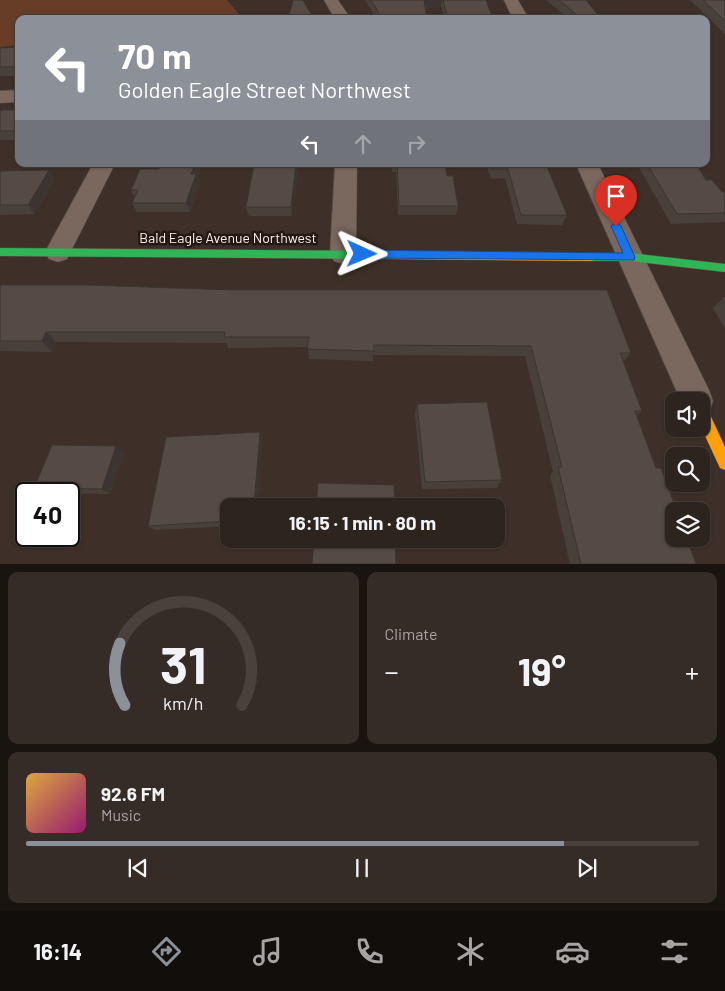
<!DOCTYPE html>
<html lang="en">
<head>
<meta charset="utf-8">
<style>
	body { margin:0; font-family:Barlow,sans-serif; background:#362c27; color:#f1f3f6; height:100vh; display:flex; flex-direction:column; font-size:19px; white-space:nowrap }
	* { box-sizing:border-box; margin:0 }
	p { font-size:16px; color:#a7a4a4 }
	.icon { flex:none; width:28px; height:28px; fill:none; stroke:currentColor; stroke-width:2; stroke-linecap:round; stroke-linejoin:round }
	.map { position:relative; height:564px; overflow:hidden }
	.drawer { display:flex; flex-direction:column; gap:8px; padding:8px; background:#191410; flex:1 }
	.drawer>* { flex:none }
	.guide { position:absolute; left:15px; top:15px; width:695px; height:152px; border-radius:10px; box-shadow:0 1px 4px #0004,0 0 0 1px #49413c; background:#8c9099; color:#fff; overflow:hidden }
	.controls { position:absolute; left:665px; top:392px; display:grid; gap:10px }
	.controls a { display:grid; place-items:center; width:45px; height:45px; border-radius:10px; background:#2e241e; box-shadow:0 1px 4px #0004,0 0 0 1px #49413c; font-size:25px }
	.speed { position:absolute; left:15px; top:482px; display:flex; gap:10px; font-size:25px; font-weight:700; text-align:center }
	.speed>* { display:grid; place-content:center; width:65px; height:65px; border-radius:50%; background:#2e241e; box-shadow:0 1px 4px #0004,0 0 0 1px #49413c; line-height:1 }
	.speed .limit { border:2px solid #111; border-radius:8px; background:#fff; color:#111 }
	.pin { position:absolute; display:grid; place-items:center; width:42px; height:42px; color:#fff; margin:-51px -21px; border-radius:50% 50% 50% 0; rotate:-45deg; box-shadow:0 0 5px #0007 }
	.pin .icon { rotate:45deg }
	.me { position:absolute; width:55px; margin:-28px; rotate:91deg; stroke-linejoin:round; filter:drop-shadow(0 0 4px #0008) }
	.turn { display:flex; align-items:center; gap:18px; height:105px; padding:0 20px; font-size:22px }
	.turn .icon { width:65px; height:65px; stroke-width:2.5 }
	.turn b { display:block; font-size:35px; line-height:42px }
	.lanes { display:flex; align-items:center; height:48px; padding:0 20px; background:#0003; justify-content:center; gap:25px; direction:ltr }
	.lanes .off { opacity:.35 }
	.big { font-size:38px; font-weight:700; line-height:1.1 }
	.drawer .tile { flex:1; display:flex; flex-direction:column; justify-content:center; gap:8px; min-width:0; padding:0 18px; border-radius:10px; background:#362c27 }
	.drawer .dial { align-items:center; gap:0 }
	.dial svg { height:130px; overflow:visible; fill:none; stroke:#49413c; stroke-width:7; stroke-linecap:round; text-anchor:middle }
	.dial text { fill:#f1f3f6; stroke:none }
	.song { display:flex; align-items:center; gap:15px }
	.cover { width:60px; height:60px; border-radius:8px; background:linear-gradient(135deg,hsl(40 70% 55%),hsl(320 70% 35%)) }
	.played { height:5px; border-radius:2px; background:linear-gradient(90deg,#8c9099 80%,#49413c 80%) }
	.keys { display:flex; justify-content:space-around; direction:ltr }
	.heat { display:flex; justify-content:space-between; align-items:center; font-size:28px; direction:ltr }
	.drawer .tiles { flex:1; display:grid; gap:8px; grid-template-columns:1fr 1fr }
	.tile:last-child { grid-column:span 2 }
	.trip { position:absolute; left:220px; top:498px; width:285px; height:50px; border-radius:10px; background:#2e241e; box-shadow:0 1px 4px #0004,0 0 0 1px #49413c; font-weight:700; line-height:50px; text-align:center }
	.tabs { display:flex; height:80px; justify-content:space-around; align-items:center; background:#120e0c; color:#a7a4a4 }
	.tabs .icon { width:35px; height:35px }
	.tabs .selected { color:#8c9099 }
	.tabs b { font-size:22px; color:#f1f3f6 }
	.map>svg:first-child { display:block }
</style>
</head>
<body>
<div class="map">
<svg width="725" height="564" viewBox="0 0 725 564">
	<rect width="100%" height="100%" fill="#3e3028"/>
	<!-- green -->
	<path fill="#683d28" d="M 0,0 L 227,0 L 243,19 L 19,19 L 19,45 L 0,47 Z"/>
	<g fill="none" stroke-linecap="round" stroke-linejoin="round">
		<defs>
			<path id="street" d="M 324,0 L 338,0 L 351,19 L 335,19 Z
				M 504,0 L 518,0 L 529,19 L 513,19 Z
				M 19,90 L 19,102 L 0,103 L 0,91 Z
				M 93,164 L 115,164 L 67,259 L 58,262 L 49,259 L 45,252 Z
				M 335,164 L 357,164 L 356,254 L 352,261 L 343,264 L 334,261 L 330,254 Z
				M 576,164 L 598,164 L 709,390 L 713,401 L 709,412 L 701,415 L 701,401 L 681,401 Z"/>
			<path id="fast" d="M 0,248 L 393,251 L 398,255 L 393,259 L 0,256 Z
				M 592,253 L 630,253 L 725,264 L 725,272 L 630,261 L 592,261 L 587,257 Z"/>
			<path id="slow" d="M 393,251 L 592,253 L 597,257 L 592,261 L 393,259 L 388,255 Z
				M 701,405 L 706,406 L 725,447 L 725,470 L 720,468 L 701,427 Z"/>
		</defs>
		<!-- street casing -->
		<use href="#street" stroke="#574c45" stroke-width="1"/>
		<!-- fast casing -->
		<use href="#fast" stroke="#574c45" stroke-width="1"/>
		<!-- slow casing -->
		<use href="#slow" stroke="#574c45" stroke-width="1"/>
		<!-- street -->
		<use href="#street" fill="#7a685f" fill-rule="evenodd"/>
		<!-- fast -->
		<use href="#fast" fill="#30b455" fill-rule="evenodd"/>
		<!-- slow -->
		<use href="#slow" fill="#ff9f0a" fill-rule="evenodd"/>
	</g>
	<!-- wall -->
	<path fill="#4a403a" d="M 365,0 L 486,0 L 493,19 L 445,19 L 441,6 L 425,9 L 427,19 L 377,19 Z
		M 546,0 L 586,0 L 601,19 L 569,19 Z
		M 690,0 L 725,0 L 725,34 Z
		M 19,47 L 19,76 L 0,76 L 0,48 Z
		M 0,110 L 19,110 L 19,140 L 0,140 Z
		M 159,164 L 201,164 L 197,176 L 200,184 L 190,212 L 137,212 L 132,203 L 135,198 L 131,190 L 159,169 Z
		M 254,164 L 299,164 L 292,216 L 249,216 L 246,207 Z
		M 391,164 L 445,164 L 447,176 L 458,206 L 456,215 L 398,215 L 396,172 L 392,172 Z
		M 486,164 L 546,164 L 567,215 L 562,225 L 517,224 L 505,178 L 491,179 Z
		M 637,164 L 696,164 L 706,180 L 722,192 L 725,192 L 725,222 L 671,224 Z
		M 49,170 L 55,179 L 35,214 L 0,215 L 0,171 Z
		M 0,285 L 631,353 L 623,362 L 642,411 L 636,416 L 656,468 L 696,564 L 570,564 L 550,475 L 553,472 L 525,356 L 373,355 L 373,361 L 309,359 L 308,347 L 228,348 L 226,343 L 56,342 L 52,352 L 0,351 Z
		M 724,297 L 725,297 L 725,329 L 713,308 Z
		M 417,404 L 502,480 L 496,488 L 422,489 L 415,414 Z
		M 260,432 L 263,439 L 229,506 L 229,526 L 155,530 L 148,526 Z
		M 116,446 L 124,453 L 110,494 L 44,493 L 34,488 Z"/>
	<!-- shaded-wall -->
	<path fill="#3c3430" d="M 429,0 L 442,0 L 441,6 L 423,9 L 424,1 Z
		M 19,61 L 19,75 L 14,67 Z
		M 195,164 L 201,164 L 197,176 L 200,184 L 190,212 L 186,203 L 191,174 Z
		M 296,164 L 299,164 L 292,216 L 291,207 Z
		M 49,170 L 55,179 L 35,214 L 28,205 Z
		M 46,332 L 56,342 L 52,352 L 42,341 Z
		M 260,432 L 263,439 L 258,506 L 254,506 Z
		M 116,446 L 124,453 L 110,494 L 102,489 Z"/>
	<!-- building -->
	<path fill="#564b44" stroke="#3c3430" d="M 293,0 L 303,0 L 314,19 L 288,19 Z
		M 371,0 L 429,0 L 424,1 L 427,19 L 381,19 L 376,8 Z
		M 443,0 L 486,0 L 493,19 L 448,19 Z
		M 559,0 L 586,0 L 601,19 L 582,19 Z
		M 703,0 L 725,0 L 725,21 Z
		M 19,47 L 19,61 L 14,67 L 0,67 L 0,48 Z
		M 0,110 L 19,110 L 19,131 L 0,131 Z
		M 159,164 L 195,164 L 191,174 L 196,174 L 186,203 L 132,203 L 138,190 L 131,190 L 140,169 L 159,169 Z
		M 254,164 L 296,164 L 291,207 L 246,207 Z
		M 397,164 L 445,164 L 447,176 L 453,176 L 458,206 L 399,206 Z
		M 491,164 L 546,164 L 567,215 L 521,215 L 508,169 L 493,169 Z
		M 647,164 L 696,164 L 706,180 L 712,180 L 722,192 L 725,192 L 725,213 L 677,214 Z
		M 49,170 L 28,205 L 0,205 L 0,171 Z
		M 0,285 L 87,285 L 233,290 L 607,290 L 631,353 L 620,353 L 642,411 L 635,411 L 656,468 L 661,468 L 677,511 L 674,511 L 674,539 L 687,539 L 696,564 L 581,564 L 558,467 L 562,467 L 531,346 L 374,345 L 374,351 L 307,349 L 309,337 L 224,337 L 225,332 L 46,332 L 42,341 L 0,341 Z
		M 487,402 L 502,480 L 425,482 L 417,404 Z
		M 260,432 L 254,506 L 229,506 L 229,521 L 148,526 L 166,437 Z
		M 52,445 L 116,446 L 102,489 L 34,488 Z
		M 318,483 L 394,485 L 395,506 L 316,506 Z
		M 314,539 L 395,539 L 396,564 L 312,564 Z"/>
	<!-- route -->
	<path fill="#1a73e8" stroke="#114b97" d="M 616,222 L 621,226 L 635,257 L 634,260 L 362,258 L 357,254 L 362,250 L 623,253 L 611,226 Z"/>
	<g text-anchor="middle" stroke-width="5" stroke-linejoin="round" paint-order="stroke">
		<!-- street labels -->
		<g font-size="14" fill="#fdefe8" stroke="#241813">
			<text x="228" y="243">Bald Eagle Avenue Northwest</text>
		</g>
	</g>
</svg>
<div class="controls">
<a><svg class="icon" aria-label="sound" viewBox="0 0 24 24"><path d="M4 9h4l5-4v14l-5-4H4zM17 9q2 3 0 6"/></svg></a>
<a><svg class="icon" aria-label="search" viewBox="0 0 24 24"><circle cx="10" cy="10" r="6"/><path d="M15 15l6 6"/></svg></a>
<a><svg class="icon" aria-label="layers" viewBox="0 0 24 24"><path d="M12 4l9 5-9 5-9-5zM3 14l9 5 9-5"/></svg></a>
</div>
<div class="speed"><div class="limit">40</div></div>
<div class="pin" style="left:616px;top:226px;background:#d93025"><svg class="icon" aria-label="arrive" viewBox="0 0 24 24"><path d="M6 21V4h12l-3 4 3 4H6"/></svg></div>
<svg class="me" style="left:362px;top:254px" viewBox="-20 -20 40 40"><path d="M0-17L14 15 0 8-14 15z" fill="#1a73e8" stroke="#fff" stroke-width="4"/></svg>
<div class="trip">16:15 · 1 min · 80 m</div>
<div class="guide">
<div class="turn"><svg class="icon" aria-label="left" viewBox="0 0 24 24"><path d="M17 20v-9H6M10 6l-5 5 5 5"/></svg><div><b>70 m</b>Golden Eagle Street Northwest</div></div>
<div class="lanes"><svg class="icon" aria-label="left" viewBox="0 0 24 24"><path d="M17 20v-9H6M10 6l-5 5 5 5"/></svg><svg class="icon off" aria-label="ahead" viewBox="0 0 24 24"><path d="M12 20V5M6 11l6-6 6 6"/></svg><svg class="icon off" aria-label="right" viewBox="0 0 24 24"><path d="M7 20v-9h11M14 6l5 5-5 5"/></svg></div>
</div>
</div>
<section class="drawer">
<div class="tiles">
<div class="tile dial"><svg viewBox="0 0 100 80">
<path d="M14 69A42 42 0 1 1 86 69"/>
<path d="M14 69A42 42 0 0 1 11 31" stroke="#8c9099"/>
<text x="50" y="56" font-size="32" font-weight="700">31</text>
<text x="50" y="72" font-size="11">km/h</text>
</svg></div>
<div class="tile"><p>Climate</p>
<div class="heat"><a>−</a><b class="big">19°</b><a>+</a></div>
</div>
<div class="tile">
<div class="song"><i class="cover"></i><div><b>92.6 FM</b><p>Music</p></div></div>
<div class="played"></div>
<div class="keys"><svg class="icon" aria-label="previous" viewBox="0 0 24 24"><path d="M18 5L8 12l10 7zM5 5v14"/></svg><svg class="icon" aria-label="pause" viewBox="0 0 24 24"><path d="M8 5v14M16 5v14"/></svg><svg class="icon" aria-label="next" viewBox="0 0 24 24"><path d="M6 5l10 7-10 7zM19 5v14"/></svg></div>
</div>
</div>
</section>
<nav class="tabs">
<b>16:14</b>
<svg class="icon selected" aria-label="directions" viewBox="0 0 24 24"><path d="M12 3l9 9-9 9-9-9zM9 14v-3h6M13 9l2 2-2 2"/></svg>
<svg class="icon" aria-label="music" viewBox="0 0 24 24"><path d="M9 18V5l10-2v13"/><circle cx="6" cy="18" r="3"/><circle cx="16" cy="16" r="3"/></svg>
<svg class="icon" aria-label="phone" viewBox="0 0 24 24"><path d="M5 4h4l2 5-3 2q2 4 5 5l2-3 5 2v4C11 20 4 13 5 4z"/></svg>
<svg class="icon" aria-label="climate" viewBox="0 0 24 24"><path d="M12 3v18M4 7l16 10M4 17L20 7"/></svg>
<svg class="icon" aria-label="car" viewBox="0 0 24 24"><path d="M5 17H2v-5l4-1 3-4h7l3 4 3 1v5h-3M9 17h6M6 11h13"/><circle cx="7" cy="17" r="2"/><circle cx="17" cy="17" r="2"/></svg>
<svg class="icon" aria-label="filters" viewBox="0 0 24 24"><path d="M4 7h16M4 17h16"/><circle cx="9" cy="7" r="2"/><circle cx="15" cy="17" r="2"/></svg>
</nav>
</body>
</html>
